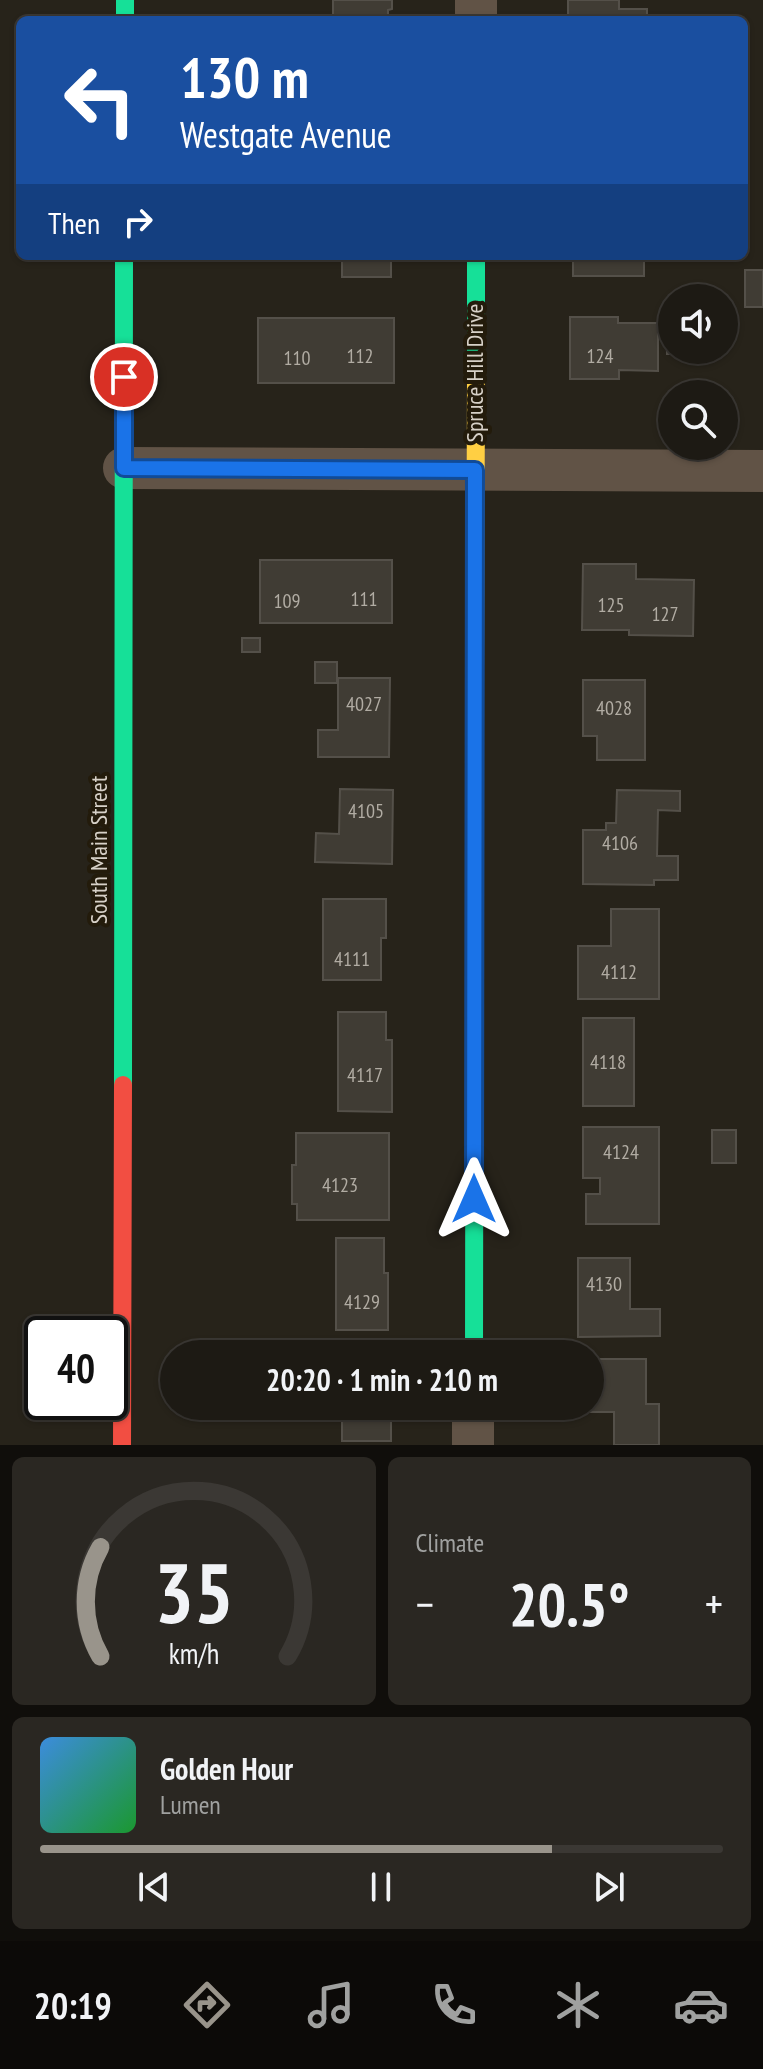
<!DOCTYPE html>
<html lang="en">
<head>
<meta charset="utf-8">
<style>
	body { margin:0; font-family:"PT Sans Narrow",sans-serif; background:#2a2722; color:#f1f3f6; height:100vh; display:flex; flex-direction:column; font-size:30px; white-space:nowrap }
	* { box-sizing:border-box; margin:0 }
	p { font-size:26px; color:#a0a1a0 }
	.icon { flex:none; width:44px; height:44px; fill:none; stroke:currentColor; stroke-width:2; stroke-linecap:round; stroke-linejoin:round }
	.map { position:relative; height:1445px; overflow:hidden }
	.drawer { display:flex; flex-direction:column; gap:12px; padding:12px; background:#100e0b; flex:1 }
	.drawer>* { flex:none }
	.top-card { position:absolute; left:16px; top:16px; width:732px; height:244px; border-radius:12px; box-shadow:0 2px 6px #0004,0 0 0 2px #3b3834; background:#1a4fa0; color:#fff; overflow:hidden }
	.controls { position:absolute; left:658px; top:284px; display:grid; gap:16px }
	.controls a { display:grid; place-items:center; width:80px; height:80px; border-radius:50%; background:#1d1a14; box-shadow:0 2px 6px #0004,0 0 0 2px #3b3834; font-size:40px }
	.speed { position:absolute; left:24px; top:1316px; display:flex; gap:16px; font-size:40px; font-weight:700; text-align:center }
	.speed>* { display:grid; place-content:center; width:104px; height:104px; border-radius:50%; background:#1d1a14; box-shadow:0 2px 6px #0004,0 0 0 2px #3b3834; line-height:1 }
	.speed .limit { border:4px solid #111; border-radius:12px; background:#fff; color:#111 }
	.pin { position:absolute; display:grid; place-items:center; width:68px; height:68px; color:#fff; margin:-34px; border:4px solid #fff; border-radius:50%; box-shadow:0 2px 8px #0007 }
	.me { position:absolute; width:88px; margin:-44px; rotate:0deg; stroke-linejoin:round; filter:drop-shadow(0 0 6px #0008) }
	.turn { display:flex; align-items:center; gap:28px; height:168px; padding:0 32px; font-size:36px }
	.turn .icon { width:104px; height:104px; stroke-width:2.5 }
	.turn b { display:block; font-size:56px; line-height:68px }
	.then { display:flex; align-items:center; height:76px; padding:0 32px; background:#0003; gap:16px; font-size:30px }
	.big { font-size:60px; font-weight:700; line-height:1.1 }
	.drawer .card { flex:1; display:flex; flex-direction:column; justify-content:center; gap:12px; min-width:0; padding:0 28px; border-radius:12px; background:#2a2722 }
	.drawer .dial { align-items:center; gap:0 }
	.dial svg { height:208px; overflow:visible; fill:none; stroke:#3b3834; stroke-width:7; stroke-linecap:round; text-anchor:middle }
	.dial text { fill:#f1f3f6; stroke:none }
	.song { display:flex; align-items:center; gap:24px }
	.cover { width:96px; height:96px; border-radius:12px; background:linear-gradient(135deg,hsl(210 70% 55%),hsl(130 70% 35%)) }
	.played { height:8px; border-radius:4px; background:linear-gradient(90deg,#99948b 75%,#3b3834 75%) }
	.keys { display:flex; justify-content:space-around; direction:ltr }
	.heat { display:flex; justify-content:space-between; align-items:center; font-size:44px; direction:ltr }
	.drawer .tiles { flex:1; display:grid; gap:12px; grid-template-columns:1fr 1fr }
	.card:last-child { grid-column:span 2 }
	.trip { position:absolute; left:160px; top:1340px; width:444px; height:80px; border-radius:40px; background:#1d1a14; box-shadow:0 2px 6px #0004,0 0 0 2px #3b3834; font-weight:700; line-height:80px; text-align:center }
	.tabs { display:flex; height:128px; justify-content:space-around; align-items:center; background:#0c0a08; color:#a0a1a0 }
	.tabs .icon { width:56px; height:56px }
	.tabs .on { color:#99948b }
	.tabs b { font-size:36px; color:#f1f3f6 }
	.map>svg:first-child { display:block }
</style>
</head>
<body>
<div class="map">
<svg width="763" height="1445" viewBox="0 0 763 1445">
	<rect width="100%" height="100%" fill="#27231a"/>
	<!-- building -->
	<path fill="#403c34" stroke="#545049" stroke-width="2" d="M 333,0 L 392,0 L 392,9 L 388,10 L 388,20 L 333,20 Z
		M 568,0 L 619,0 L 619,9 L 647,9 L 647,20 L 568,20 Z
		M 342,256 L 391,256 L 391,277 L 342,277 Z
		M 573,256 L 644,256 L 644,276 L 573,276 Z
		M 745,270 L 763,270 L 763,307 L 745,307 Z
		M 666,315 L 672,315 L 672,350 L 710,350 L 710,354 L 667,354 Z
		M 570,317 L 618,317 L 618,323 L 658,323 L 658,371 L 619,370 L 619,379 L 570,379 Z
		M 258,318 L 394,318 L 394,383 L 258,383 Z
		M 260,560 L 392,560 L 392,623 L 260,623 Z
		M 583,564 L 636,564 L 636,579 L 694,580 L 693,636 L 629,635 L 629,630 L 582,630 Z
		M 242,638 L 260,638 L 260,652 L 242,652 Z
		M 315,662 L 337,662 L 337,683 L 315,683 Z
		M 338,678 L 390,678 L 389,757 L 318,757 L 318,730 L 338,730 Z
		M 583,680 L 645,680 L 645,760 L 597,760 L 597,736 L 583,736 Z
		M 340,789 L 393,790 L 392,864 L 315,862 L 316,833 L 339,834 Z
		M 617,790 L 680,791 L 680,811 L 658,810 L 657,856 L 678,856 L 678,880 L 654,880 L 654,885 L 583,884 L 583,830 L 606,830 L 606,823 L 616,823 Z
		M 323,899 L 386,899 L 386,938 L 381,938 L 381,980 L 323,980 Z
		M 611,909 L 659,909 L 659,999 L 578,999 L 578,946 L 611,946 Z
		M 338,1012 L 386,1012 L 386,1040 L 392,1040 L 392,1112 L 338,1111 Z
		M 583,1018 L 634,1018 L 634,1106 L 583,1106 Z
		M 583,1127 L 659,1127 L 659,1224 L 586,1224 L 586,1194 L 600,1194 L 600,1178 L 583,1178 Z
		M 712,1130 L 736,1130 L 736,1163 L 712,1163 Z
		M 296,1133 L 389,1133 L 389,1220 L 297,1220 L 297,1204 L 292,1204 L 292,1165 L 296,1165 Z
		M 336,1238 L 384,1238 L 384,1273 L 388,1273 L 388,1330 L 336,1330 Z
		M 578,1258 L 630,1258 L 630,1309 L 660,1309 L 660,1336 L 578,1337 Z
		M 590,1359 L 646,1359 L 646,1404 L 659,1404 L 659,1445 L 614,1445 L 614,1412 L 570,1412 L 570,1406 L 590,1406 Z
		M 342,1406 L 391,1406 L 391,1441 L 342,1441 Z"/>
	<g fill="none" stroke-linecap="round" stroke-linejoin="round">
		<!-- street -->
		<path stroke="#615346" stroke-width="42" d="M 476,20 L 476,0
			M 124,468 L 763,471
			M 473,1445 L 473,1406"/>
		<!-- fast -->
		<path stroke="#16e098" stroke-width="18" d="M 125,0 L 125,20
			M 476,378 L 476,256
			M 123,1085 L 124,256
			M 474,1354 L 475,671"/>
		<!-- slow -->
		<path stroke="#ffcf43" stroke-width="18" d="M 475,671 L 476,378"/>
		<!-- jam -->
		<path stroke="#f24e42" stroke-width="18" d="M 122,1445 L 123,1085"/>
	</g>
	<g fill="none" stroke-linecap="round" stroke-linejoin="round">
		<defs>
			<path id="route" d="M 124,377 L 124,468 L 475,470 L 474,1199"/>
		</defs>
		<!-- route casing -->
		<use href="#route" stroke="#114b97" stroke-width="20"/>
		<!-- route -->
		<use href="#route" stroke="#1a73e8" stroke-width="14"/>
	</g>
	<g text-anchor="middle" stroke-width="8" stroke-linejoin="round" paint-order="stroke">
		<!-- number labels -->
		<g font-size="20" fill="#b1aca3">
			<text x="360" y="363">112</text>
			<text x="600" y="363">124</text>
			<text x="297" y="365">110</text>
			<text x="364" y="606">111</text>
			<text x="287" y="608">109</text>
			<text x="611" y="612">125</text>
			<text x="665" y="621">127</text>
			<text x="364" y="711">4027</text>
			<text x="614" y="715">4028</text>
			<text x="366" y="818">4105</text>
			<text x="620" y="850">4106</text>
			<text x="352" y="966">4111</text>
			<text x="619" y="979">4112</text>
			<text x="608" y="1069">4118</text>
			<text x="365" y="1082">4117</text>
			<text x="621" y="1159">4124</text>
			<text x="340" y="1192">4123</text>
			<text x="604" y="1291">4130</text>
			<text x="362" y="1309">4129</text>
		</g>
		<!-- street labels -->
		<g font-size="24" fill="#d7d1c8" stroke="#231b0b">
			<text transform="translate(475 373) rotate(-90)" y="8">Spruce Hill Drive</text>
			<text transform="translate(99 850) rotate(-90)" y="8">South Main Street</text>
		</g>
	</g>
</svg>
<div class="controls">
<a><svg class="icon" aria-label="sound" viewBox="0 0 24 24"><path d="M4 9h4l5-4v14l-5-4H4zM17 9q2 3 0 6"/></svg></a>
<a><svg class="icon" aria-label="search" viewBox="0 0 24 24"><circle cx="10" cy="10" r="6"/><path d="M15 15l6 6"/></svg></a>
</div>
<div class="speed"><div class="limit">40</div></div>
<div class="pin" style="left:124px;top:377px;background:#d93025"><svg class="icon" aria-label="arrive" viewBox="0 0 24 24"><path d="M6 21V4h12l-3 4 3 4H6"/></svg></div>
<svg class="me" style="left:474px;top:1199px" viewBox="-20 -20 40 40"><path d="M0-17L14 15 0 8-14 15z" fill="#1a73e8" stroke="#fff" stroke-width="4"/></svg>
<div class="trip">20:20 · 1 min · 210 m</div>
<div class="top-card">
<div class="turn"><svg class="icon" aria-label="left" viewBox="0 0 24 24"><path d="M17 20v-9H6M10 6l-5 5 5 5"/></svg><div><b>130 m</b>Westgate Avenue</div></div>
<div class="then">Then<svg class="icon" aria-label="right" viewBox="0 0 24 24"><path d="M7 20v-9h11M14 6l5 5-5 5"/></svg></div>
</div>
</div>
<section class="drawer">
<div class="tiles">
<div class="card dial"><svg viewBox="0 0 100 80">
<path d="M14 69A42 42 0 1 1 86 69"/>
<path d="M14 69A42 42 0 0 1 14 27" stroke="#99948b"/>
<text x="50" y="56" font-size="32" font-weight="700">35</text>
<text x="50" y="72" font-size="11">km/h</text>
</svg></div>
<div class="card"><p>Climate</p>
<div class="heat"><a>−</a><b class="big">20.5°</b><a>+</a></div>
</div>
<div class="card">
<div class="song"><i class="cover"></i><div><b>Golden Hour</b><p>Lumen</p></div></div>
<div class="played"></div>
<div class="keys"><svg class="icon" aria-label="previous" viewBox="0 0 24 24"><path d="M18 5L8 12l10 7zM5 5v14"/></svg><svg class="icon" aria-label="pause" viewBox="0 0 24 24"><path d="M8 5v14M16 5v14"/></svg><svg class="icon" aria-label="next" viewBox="0 0 24 24"><path d="M6 5l10 7-10 7zM19 5v14"/></svg></div>
</div>
</div>
</section>
<nav class="tabs">
<b>20:19</b>
<svg class="icon on" aria-label="directions" viewBox="0 0 24 24"><path d="M12 3l9 9-9 9-9-9zM9 14v-3h6M13 9l2 2-2 2"/></svg>
<svg class="icon" aria-label="music" viewBox="0 0 24 24"><path d="M9 18V5l10-2v13"/><circle cx="6" cy="18" r="3"/><circle cx="16" cy="16" r="3"/></svg>
<svg class="icon" aria-label="phone" viewBox="0 0 24 24"><path d="M5 4h4l2 5-3 2q2 4 5 5l2-3 5 2v4C11 20 4 13 5 4z"/></svg>
<svg class="icon" aria-label="climate" viewBox="0 0 24 24"><path d="M12 3v18M4 7l16 10M4 17L20 7"/></svg>
<svg class="icon" aria-label="car" viewBox="0 0 24 24"><path d="M5 17H2v-5l4-1 3-4h7l3 4 3 1v5h-3M9 17h6M6 11h13"/><circle cx="7" cy="17" r="2"/><circle cx="17" cy="17" r="2"/></svg>
</nav>
</body>
</html>
